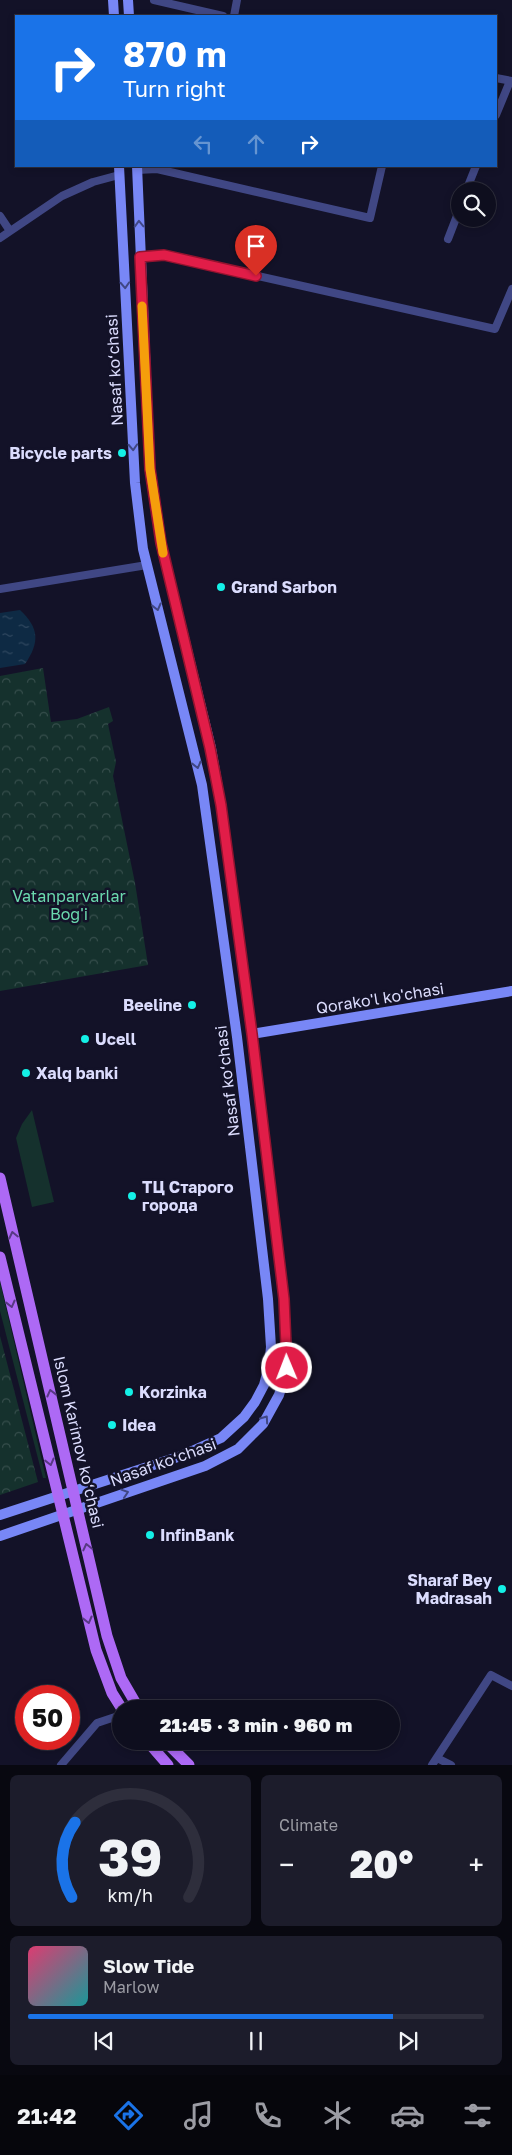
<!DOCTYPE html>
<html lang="en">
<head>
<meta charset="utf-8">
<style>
	body { margin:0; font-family:"Golos Text",sans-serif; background:#1c1c2b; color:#f1f3f6; height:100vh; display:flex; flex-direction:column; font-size:19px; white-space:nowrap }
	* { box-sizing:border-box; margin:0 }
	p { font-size:16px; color:#9b9ca4 }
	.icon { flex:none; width:28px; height:28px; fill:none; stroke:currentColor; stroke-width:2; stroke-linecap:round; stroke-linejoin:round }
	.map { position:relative; height:1765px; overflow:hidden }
	.panel { display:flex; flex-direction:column; gap:10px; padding:10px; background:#080810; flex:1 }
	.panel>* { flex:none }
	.banner { position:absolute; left:15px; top:15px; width:482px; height:152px; border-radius:0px; box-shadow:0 2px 8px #0003,0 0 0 1px #2e2e3c; background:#1a73e8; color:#fff; overflow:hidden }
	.fabs { position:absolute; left:451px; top:182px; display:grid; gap:10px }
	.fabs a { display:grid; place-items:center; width:45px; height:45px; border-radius:50%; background:#0e0e1e; box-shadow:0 2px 8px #0003,0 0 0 1px #2e2e3c; font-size:25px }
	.speed { position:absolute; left:15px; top:1685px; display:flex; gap:10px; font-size:25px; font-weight:700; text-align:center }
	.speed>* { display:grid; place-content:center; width:65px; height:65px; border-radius:50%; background:#0e0e1e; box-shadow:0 2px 8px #0003,0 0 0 1px #2e2e3c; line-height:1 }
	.speed .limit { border:8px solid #d22; background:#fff; color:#111 }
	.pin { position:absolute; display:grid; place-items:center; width:42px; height:42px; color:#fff; margin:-51px -21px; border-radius:50% 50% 50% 0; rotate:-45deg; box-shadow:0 0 5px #0007 }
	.pin .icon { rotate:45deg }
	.me { position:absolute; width:55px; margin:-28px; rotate:359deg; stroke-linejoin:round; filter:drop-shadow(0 0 4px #0008) }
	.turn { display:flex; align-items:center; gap:18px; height:105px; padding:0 25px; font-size:22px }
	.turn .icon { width:65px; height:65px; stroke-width:2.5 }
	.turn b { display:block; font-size:35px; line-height:42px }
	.lanes { display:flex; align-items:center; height:48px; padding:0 25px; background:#0003; justify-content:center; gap:25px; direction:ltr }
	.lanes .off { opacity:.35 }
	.big { font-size:38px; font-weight:800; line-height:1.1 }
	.panel .tile { flex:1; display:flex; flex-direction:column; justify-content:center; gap:8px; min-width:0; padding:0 18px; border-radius:8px; background:#1c1c2b }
	.panel .dial { align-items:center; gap:0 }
	.dial svg { height:130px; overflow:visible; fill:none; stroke:#2e2e3c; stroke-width:7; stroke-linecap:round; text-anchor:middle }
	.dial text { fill:#f1f3f6; stroke:none }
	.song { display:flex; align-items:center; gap:15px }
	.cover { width:60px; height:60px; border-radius:8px; background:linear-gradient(135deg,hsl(340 70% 55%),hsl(180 70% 35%)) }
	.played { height:5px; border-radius:2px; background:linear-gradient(90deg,#1a73e8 80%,#2e2e3c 80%) }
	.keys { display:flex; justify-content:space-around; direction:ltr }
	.heat { display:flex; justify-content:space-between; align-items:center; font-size:28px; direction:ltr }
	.panel .tiles { flex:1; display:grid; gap:10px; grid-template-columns:1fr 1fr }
	.tile:last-child { grid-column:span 2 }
	.trip { position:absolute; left:112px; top:1700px; width:288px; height:50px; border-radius:25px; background:#0e0e1e; box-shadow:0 2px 8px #0003,0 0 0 1px #2e2e3c; font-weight:800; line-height:50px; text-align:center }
	.tabs { display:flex; height:80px; justify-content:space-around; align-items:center; background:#06060c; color:#9b9ca4 }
	.tabs .icon { width:35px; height:35px }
	.tabs .active { color:#1a73e8 }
	.tabs b { font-size:22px; color:#f1f3f6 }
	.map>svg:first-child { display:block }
</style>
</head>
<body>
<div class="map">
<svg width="512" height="1765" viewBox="0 0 512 1765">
	<defs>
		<pattern id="forest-crowns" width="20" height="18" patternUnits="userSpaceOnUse" patternTransform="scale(1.25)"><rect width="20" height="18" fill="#15312d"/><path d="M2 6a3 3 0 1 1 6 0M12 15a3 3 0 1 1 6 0" fill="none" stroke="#364e4c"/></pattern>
		<pattern id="water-ripples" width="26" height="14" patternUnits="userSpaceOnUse" patternTransform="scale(1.25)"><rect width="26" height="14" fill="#0e2a44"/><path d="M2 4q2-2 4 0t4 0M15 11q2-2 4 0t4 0" fill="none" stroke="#304860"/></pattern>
	</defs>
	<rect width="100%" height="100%" fill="#131228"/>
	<!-- grass -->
	<path fill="#15312d" d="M 32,1110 L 54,1202 L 32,1207 L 16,1138 L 22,1124 Z
		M 0,1282 L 46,1478 L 43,1478 L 0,1311 Z"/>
	<!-- forest -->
	<path fill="url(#forest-crowns)" d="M 43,668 L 51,722 L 77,719 L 109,707 L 113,721 L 108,724 L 116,762 L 113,776 L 135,883 L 148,965 L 0,991 L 0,676 Z
		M 0,1336 L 38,1482 L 0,1495 Z"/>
	<!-- water -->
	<path fill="url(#water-ripples)" d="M 20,610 C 39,628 40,642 25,664 L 0,668 L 0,613 Z"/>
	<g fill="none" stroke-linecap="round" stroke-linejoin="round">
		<!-- street -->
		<path stroke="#404784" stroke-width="8" d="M 154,0 L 223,16
			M 234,16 L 237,0
			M 496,78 L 512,81
			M 496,115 L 510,81
			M 137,170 L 157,169 L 370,218 L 382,166
			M 466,191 L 476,166
			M 0,216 L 10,231
			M 0,238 L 62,196 L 93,182 L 119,175
			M 448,239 L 460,208
			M 140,257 L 164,255 L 495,329 L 512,289
			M 0,589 L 147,565
			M 437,1758 L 451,1765
			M 61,1765 L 97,1723 L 121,1715
			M 432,1765 L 491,1675 L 512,1686"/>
		<!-- secondary -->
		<path stroke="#7887f6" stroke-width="10" d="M 113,0 L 114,16
			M 128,0 L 129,16
			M 252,1034 L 512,991
			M 0,1515 L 181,1456 L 221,1438 L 244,1417 L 255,1402 L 264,1385 L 269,1366 L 271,1347 L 268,1299 L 237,1037 L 202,785 L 143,549 L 135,483 L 119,166
			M 0,1536 L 205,1466 L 238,1449 L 263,1424 L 279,1395 L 287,1368 L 287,1355 L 284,1299 L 252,1034 L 221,805 L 211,748 L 161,543 L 150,469 L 137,166"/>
		<!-- primary -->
		<path stroke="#ad69f5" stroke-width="11" d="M 0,1178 L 107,1636 L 121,1678 L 139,1709
			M 0,1257 L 96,1650 L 112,1693 L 122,1709
			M 147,1741 L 168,1765
			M 165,1741 L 189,1765"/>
	</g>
	<!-- one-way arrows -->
	<defs><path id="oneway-chevron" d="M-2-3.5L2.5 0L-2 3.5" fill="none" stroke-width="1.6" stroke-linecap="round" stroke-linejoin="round" transform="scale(1.25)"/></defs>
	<g stroke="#404785">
		<use href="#oneway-chevron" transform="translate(139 224) rotate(-92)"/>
		<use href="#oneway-chevron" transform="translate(125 285) rotate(87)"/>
		<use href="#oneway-chevron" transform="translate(133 447) rotate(87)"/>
		<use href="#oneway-chevron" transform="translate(157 607) rotate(76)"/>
		<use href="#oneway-chevron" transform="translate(197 765) rotate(76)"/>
		<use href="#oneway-chevron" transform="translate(265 1419) rotate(-55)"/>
		<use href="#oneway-chevron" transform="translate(125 1493) rotate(-18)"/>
	</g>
	<g stroke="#583984">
		<use href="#oneway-chevron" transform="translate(13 1235) rotate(-103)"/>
		<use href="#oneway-chevron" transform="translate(11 1304) rotate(76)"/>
		<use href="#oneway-chevron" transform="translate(51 1393) rotate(-104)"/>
		<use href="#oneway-chevron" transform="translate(50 1462) rotate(76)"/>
		<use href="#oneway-chevron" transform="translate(87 1547) rotate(-103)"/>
		<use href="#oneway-chevron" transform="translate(88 1620) rotate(76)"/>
	</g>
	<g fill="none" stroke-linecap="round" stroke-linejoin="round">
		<defs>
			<path id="route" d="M 256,276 L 164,255 L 140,257 L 150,469 L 161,543 L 210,748 L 221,805 L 252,1034 L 284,1299 L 287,1368"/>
		</defs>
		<!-- route casing -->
		<use href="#route" stroke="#92132f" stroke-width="12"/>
		<!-- route -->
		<use href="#route" stroke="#e11d48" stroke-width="9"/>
		<!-- slow -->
		<path stroke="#f59e0b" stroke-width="9" d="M 142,306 L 150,469 L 163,553"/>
	</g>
	<!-- markers -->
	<g fill="#14f0e7" stroke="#131228" stroke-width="2">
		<circle cx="122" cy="453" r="5"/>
		<circle cx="221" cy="587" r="5"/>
		<circle cx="192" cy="1005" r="5"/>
		<circle cx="85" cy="1039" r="5"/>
		<circle cx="26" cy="1073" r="5"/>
		<circle cx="132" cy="1196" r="5"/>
		<circle cx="129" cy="1392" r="5"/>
		<circle cx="112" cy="1425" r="5"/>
		<circle cx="150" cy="1535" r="5"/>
		<circle cx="502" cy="1589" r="5"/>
	</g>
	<g text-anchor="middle" stroke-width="5" stroke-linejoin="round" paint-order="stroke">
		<!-- street labels -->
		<g font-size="16" fill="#dbdcfd" stroke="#131228">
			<text transform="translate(114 370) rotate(-93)" y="6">Nasaf ko‘chasi</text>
			<text transform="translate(380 998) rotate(-9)" y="6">Qorako'l ko'chasi</text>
			<text transform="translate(227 1081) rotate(-97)" y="6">Nasaf ko‘chasi</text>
			<text transform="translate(79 1442) rotate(77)" y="6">Islom Karimov ko‘chasi</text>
			<text transform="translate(163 1462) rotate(-20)" y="6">Nasaf ko‘chasi</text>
		</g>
		<!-- poi labels -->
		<g font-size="16" font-weight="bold" fill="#dbdcfd" stroke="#131228" text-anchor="start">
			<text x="112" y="459" text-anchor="end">Bicycle parts</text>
			<text x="231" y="593">Grand Sarbon</text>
			<text x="182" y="1011" text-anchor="end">Beeline</text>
			<text x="95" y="1045">Ucell</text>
			<text x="36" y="1079">Xalq banki</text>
			<text x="142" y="1193">ТЦ Старого<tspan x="142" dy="18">города</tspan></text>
			<text x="139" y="1398">Korzinka</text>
			<text x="122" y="1431">Idea</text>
			<text x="160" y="1541">InfinBank</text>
			<text x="492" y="1586" text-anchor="end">Sharaf Bey<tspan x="492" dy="18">Madrasah</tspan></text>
		</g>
		<!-- park labels -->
		<g font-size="16" fill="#6bd9ae" stroke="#131228">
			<text x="69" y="902">Vatanparvarlar<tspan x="69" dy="18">Bog'i</tspan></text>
		</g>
	</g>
</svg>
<div class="fabs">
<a><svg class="icon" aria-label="search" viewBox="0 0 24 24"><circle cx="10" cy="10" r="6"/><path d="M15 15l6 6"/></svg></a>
</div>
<div class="speed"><div class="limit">50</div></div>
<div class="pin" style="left:256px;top:276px;background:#d93025"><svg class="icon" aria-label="arrive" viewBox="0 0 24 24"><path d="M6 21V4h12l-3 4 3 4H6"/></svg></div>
<svg class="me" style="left:287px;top:1368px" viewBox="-20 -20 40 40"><circle r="17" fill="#e11d48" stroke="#fff" stroke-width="3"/><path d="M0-11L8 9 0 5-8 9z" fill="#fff"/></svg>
<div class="trip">21:45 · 3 min · 960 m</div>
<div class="banner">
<div class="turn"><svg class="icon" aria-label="right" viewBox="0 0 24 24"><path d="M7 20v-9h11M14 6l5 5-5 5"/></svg><div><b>870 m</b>Turn right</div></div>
<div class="lanes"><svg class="icon off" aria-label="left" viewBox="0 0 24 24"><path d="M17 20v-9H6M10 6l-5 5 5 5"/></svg><svg class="icon off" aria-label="ahead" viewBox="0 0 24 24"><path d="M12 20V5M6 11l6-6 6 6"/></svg><svg class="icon" aria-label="right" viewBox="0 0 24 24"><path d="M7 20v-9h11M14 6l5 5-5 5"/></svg></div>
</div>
</div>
<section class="panel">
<div class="tiles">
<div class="tile dial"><svg viewBox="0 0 100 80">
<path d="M14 69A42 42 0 1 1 86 69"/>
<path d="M14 69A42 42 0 0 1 16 23" stroke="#1a73e8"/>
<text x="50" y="56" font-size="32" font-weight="700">39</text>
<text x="50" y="72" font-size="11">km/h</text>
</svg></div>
<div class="tile"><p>Climate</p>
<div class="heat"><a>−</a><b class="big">20°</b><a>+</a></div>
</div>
<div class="tile">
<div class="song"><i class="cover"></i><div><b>Slow Tide</b><p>Marlow</p></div></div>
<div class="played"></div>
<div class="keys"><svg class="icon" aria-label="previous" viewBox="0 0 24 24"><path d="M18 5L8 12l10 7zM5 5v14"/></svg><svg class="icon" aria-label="pause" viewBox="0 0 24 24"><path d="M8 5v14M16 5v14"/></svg><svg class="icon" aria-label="next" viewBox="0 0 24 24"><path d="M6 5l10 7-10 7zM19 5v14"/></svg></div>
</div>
</div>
</section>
<nav class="tabs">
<b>21:42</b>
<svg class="icon active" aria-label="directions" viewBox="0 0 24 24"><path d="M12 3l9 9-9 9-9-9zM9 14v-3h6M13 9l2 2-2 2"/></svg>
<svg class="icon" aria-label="music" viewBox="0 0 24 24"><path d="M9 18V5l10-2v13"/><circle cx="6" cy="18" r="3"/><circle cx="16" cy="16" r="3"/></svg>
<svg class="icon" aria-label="phone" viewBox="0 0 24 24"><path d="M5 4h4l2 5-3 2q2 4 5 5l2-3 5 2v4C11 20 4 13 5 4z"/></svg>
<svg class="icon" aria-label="climate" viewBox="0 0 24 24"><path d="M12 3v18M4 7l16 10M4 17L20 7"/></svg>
<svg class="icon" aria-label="car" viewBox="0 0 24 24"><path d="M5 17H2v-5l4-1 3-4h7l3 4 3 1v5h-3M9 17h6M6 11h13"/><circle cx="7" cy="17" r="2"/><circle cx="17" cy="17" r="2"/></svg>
<svg class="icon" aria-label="filters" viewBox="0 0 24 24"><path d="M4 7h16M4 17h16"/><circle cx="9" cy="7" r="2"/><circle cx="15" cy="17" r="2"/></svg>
</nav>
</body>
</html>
